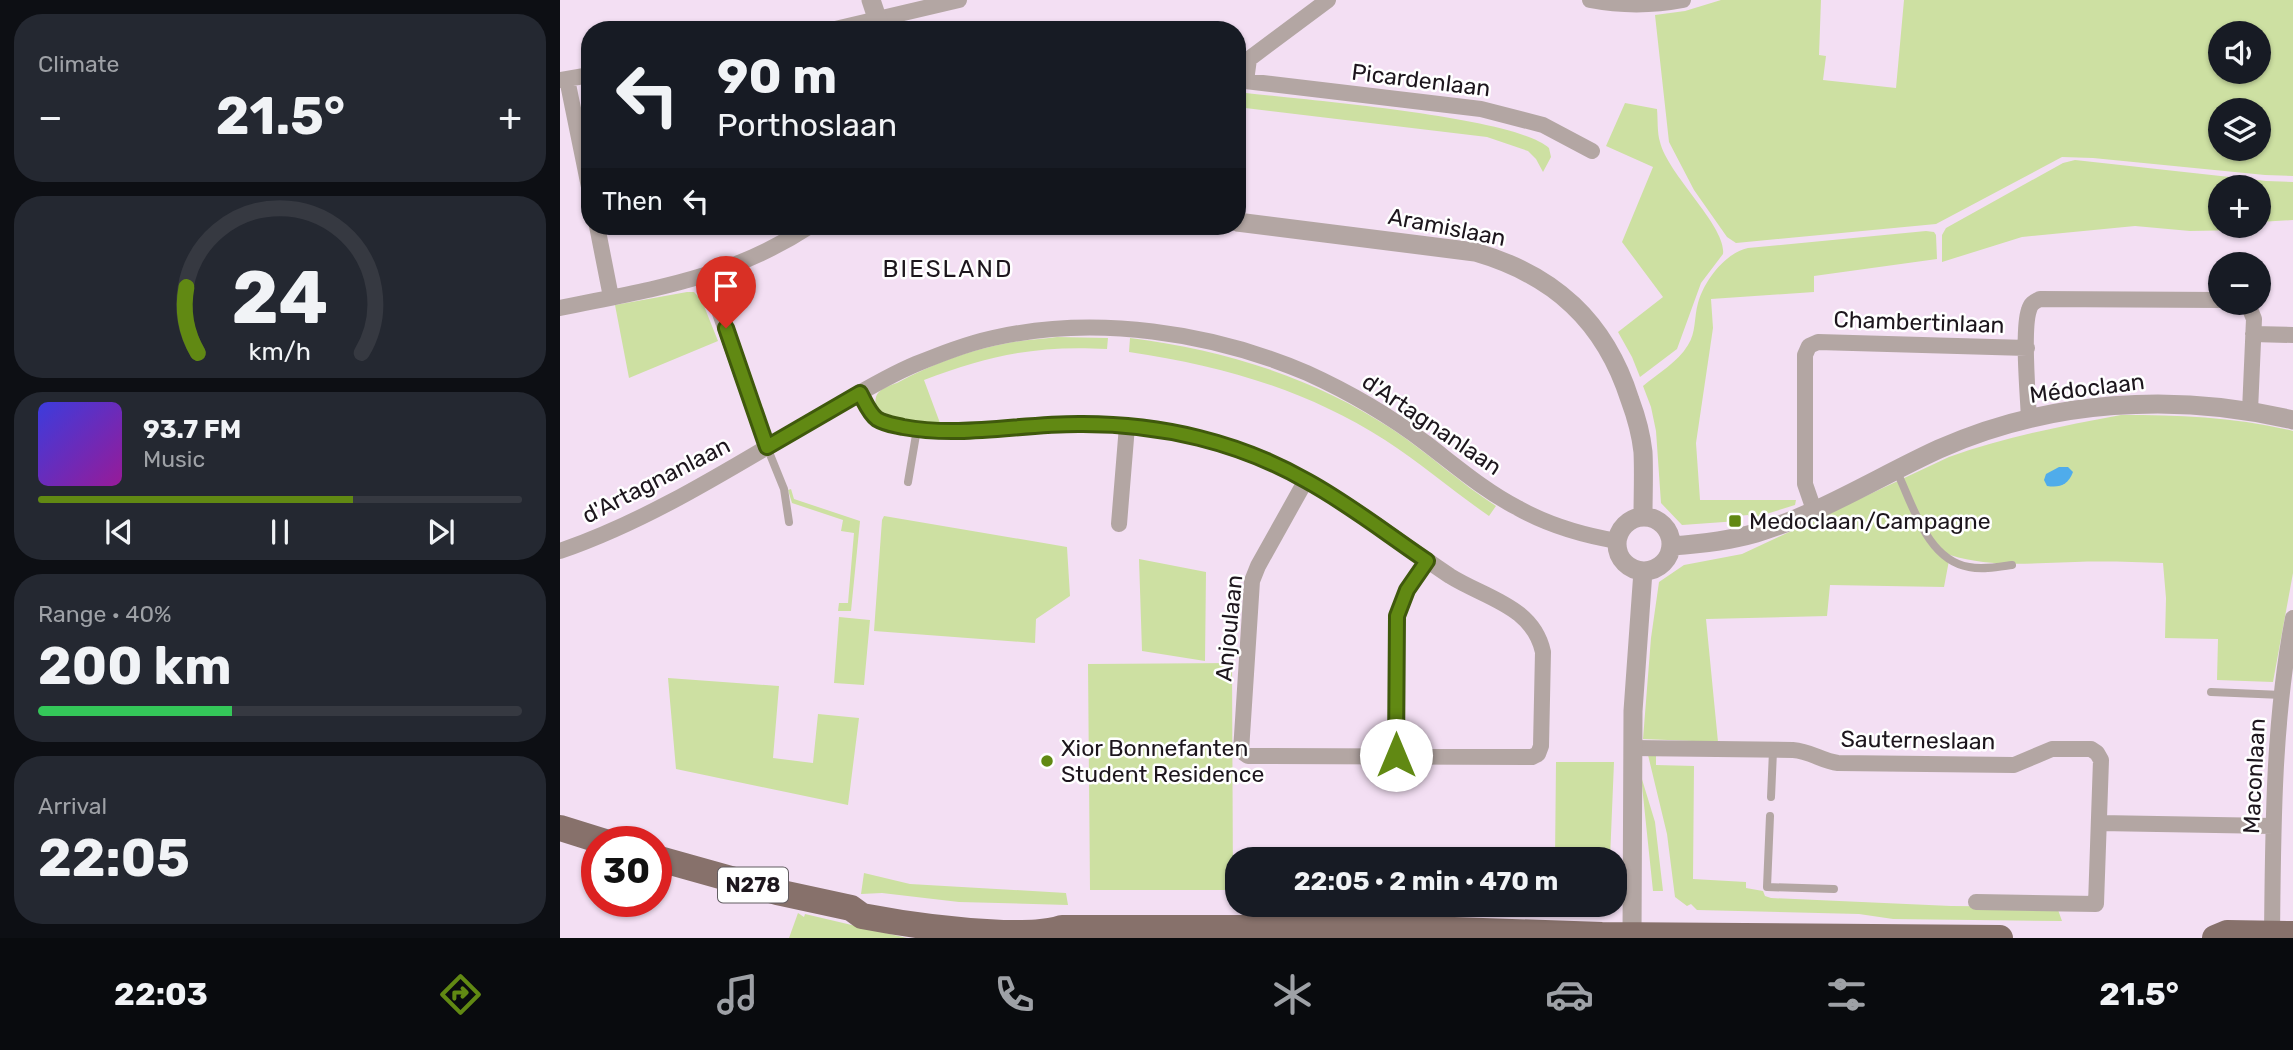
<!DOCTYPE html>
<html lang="en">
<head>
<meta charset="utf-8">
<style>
	body { margin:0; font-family:Rubik,sans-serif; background:#242831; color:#f1f3f6; height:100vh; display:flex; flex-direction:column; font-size:26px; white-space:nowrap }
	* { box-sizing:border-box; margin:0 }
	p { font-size:23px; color:#9ea1a6 }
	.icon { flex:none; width:38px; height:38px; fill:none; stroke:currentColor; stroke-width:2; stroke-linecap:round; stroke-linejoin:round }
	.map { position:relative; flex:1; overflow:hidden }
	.details { display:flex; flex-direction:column; gap:14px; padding:14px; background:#0d0f14; width:560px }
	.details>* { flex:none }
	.hud { position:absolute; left:21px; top:21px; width:665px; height:214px; border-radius:28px; box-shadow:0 2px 5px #0004; background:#171b24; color:#f1f3f6; overflow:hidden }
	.buttons { position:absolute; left:1648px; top:21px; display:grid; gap:14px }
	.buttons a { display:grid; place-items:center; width:63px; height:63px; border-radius:50%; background:#171b24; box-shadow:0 2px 5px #0004; font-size:35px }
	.speed { position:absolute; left:21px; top:826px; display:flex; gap:14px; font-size:35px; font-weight:700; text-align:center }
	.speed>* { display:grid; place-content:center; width:91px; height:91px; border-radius:50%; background:#171b24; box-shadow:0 2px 5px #0004; line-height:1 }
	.speed .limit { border:10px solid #d22; background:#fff; color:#111 }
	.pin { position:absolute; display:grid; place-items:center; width:60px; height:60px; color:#fff; margin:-72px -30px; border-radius:50% 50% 50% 0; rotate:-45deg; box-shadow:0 0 7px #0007 }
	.pin .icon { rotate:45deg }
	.me { position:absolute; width:77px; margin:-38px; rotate:0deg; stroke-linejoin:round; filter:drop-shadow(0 0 5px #0008) }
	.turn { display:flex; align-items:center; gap:24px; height:147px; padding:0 21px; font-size:32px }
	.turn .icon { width:91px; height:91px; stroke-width:2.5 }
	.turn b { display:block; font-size:49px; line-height:60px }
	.then { display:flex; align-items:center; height:66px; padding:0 21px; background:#0003; gap:14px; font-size:26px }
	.big { font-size:52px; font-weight:700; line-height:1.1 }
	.details .card { flex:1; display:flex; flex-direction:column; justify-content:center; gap:10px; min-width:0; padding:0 24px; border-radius:28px; background:#242831 }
	.details .dial { align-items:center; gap:0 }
	.dial svg { height:182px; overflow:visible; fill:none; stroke:#363941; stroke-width:7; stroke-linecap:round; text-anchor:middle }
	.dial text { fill:#f1f3f6; stroke:none }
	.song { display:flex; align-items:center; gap:21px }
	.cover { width:84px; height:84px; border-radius:10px; background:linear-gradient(135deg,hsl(240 70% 55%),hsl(300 70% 35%)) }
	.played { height:7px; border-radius:4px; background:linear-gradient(90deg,#618913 65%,#363941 65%) }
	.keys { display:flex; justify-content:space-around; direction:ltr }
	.heat { display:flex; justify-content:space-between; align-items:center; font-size:38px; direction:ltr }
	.charge { height:10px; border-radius:5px; background:linear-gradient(90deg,#34c759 40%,#363941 0) }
	.trip { position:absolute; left:665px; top:847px; width:402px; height:70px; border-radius:28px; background:#171b24; box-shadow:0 2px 5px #0004; font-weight:700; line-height:70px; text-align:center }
	.tabs { display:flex; height:112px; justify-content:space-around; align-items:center; background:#090b0e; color:#9ea1a6 }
	.tabs .icon { width:49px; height:49px }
	.tabs .active { color:#618913 }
	.tabs b { font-size:32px; color:#f1f3f6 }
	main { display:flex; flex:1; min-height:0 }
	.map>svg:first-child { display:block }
</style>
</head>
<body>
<main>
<section class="details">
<div class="card"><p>Climate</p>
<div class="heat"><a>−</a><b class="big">21.5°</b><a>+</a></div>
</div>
<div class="card dial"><svg viewBox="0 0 100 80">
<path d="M14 69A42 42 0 1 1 86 69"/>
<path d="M14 69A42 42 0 0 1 9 40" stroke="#618913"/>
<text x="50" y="56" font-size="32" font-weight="700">24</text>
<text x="50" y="72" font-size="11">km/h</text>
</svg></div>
<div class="card">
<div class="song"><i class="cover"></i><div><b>93.7 FM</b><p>Music</p></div></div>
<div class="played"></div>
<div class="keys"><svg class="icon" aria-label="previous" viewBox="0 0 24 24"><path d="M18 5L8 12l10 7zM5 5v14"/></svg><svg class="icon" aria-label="pause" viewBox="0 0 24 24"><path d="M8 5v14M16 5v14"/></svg><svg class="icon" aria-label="next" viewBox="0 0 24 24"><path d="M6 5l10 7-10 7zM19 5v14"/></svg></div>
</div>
<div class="card"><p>Range · 40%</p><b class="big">200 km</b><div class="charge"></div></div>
<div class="card"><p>Arrival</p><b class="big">22:05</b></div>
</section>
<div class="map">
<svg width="1733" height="938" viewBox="0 0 1733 938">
	<rect width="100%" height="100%" fill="#f3dff3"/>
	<!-- green -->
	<path fill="#cde0a2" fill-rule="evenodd" d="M 1161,0 L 1261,0 L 1259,55 L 1266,56 L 1263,80 L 1336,88 L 1344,0 L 1733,0 L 1733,176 L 1705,175 L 1533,158 L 1502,157 L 1376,224 L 1176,243 L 1167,237 L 1134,190 L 1109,142 L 1095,15 L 1125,11 ZM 1661,33 L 1699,33 L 1699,72 L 1661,72 ZM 1699,110 L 1699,149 L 1661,149 L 1661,110 Z
		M 677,92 C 734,99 955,116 989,148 L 991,157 L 983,172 L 976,159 L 968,151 L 927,137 L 677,107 Z
		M 1065,103 L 1097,109 C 1098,120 1097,132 1100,142 C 1108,175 1167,227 1163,254 L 1141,283 L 1117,349 L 1080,377 L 1072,357 L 1058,332 L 1103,297 L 1062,242 L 1093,167 L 1046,146 Z
		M 1515,160 L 1706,181 L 1733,182 L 1733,220 L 1699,222 L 1699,187 L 1661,187 L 1661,226 L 1689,226 L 1685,230 L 1630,231 L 1575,226 L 1462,237 L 1382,262 L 1382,235 L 1386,228 L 1503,163 Z
		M 1366,231 L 1374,232 L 1376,235 L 1377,259 L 1254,276 L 1254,292 L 1151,299 L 1153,328 L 1136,443 L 1140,500 L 1236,500 L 1235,505 L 1190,519 L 1188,515 L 1178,516 L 1178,521 L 1122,525 L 1101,503 L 1096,431 L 1091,407 L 1083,386 C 1097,374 1118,362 1128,345 C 1136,333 1134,317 1138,303 C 1144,281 1165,253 1188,248 Z
		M 127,292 L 134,292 L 142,301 L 158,341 L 69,378 L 55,305 Z
		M 497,337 L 548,338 L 547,349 C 477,345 430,355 364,380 L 380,423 C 367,422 325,418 318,408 C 314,404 315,397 318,393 C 322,388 331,385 337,383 C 372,364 409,350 448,343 C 464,340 481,339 497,337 Z
		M 570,338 C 664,350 753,377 832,429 C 868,453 900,483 936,506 L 929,516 C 894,492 861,463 825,440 C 744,389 663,366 569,352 Z
		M 1561,415 C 1619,415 1676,417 1733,431 L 1733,573 L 1713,682 L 1657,680 L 1658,639 L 1605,638 L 1606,598 L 1603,563 C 1574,562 1544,561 1515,562 C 1472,563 1431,568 1390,555 L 1384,587 L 1270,585 L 1267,616 L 1146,619 L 1158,742 L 1083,739 L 1091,638 L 1099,582 L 1124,565 L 1182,554 L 1389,457 C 1445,437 1502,426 1561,415 Z
		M 231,489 L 234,499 L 300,521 L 291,611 L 278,611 L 279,603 L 288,603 L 294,533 L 281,531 L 283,520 L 232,503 L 228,490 Z
		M 324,516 L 507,547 L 510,596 L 476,619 L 475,643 L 314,631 L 322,520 Z
		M 579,559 L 646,572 L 645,661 L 582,651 Z
		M 279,617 L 310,620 L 304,685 L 274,683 Z
		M 672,663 L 673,890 L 530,890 L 528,664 Z
		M 108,678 L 219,686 L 213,758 L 253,763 L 258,714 L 299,718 L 288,805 L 116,769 Z
		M 1088,755 L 1096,755 L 1096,765 L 1134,766 L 1133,879 L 1186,882 L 1186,888 L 1203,891 L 1205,896 L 1211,898 L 1391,906 L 1497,907 L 1502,921 L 1333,919 L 1299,914 L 1137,910 L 1131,904 L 1127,906 L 1115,897 L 1107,834 Z
		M 996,762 L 1054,762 L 1050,859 L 995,859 Z
		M 1081,776 L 1095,822 L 1103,891 L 1093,891 Z
		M 304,873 L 350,884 L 506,893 L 508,905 L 399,902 L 322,893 L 301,894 Z
		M 693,905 L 1027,905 L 1027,908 L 1012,911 L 693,908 Z
		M 238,913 L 244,917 L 245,914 L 347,938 L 229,938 Z"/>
	<!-- water -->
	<path fill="#4faceb" d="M 1499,467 L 1508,467 L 1513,472 C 1508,485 1500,488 1487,486 L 1484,480 L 1486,474 Z"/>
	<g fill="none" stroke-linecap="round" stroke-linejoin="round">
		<!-- service -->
		<path stroke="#b3a6a3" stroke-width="8" d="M 207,447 L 224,489 L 229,522
			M 1337,472 C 1353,505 1367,560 1409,567 C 1423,570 1438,567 1452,565
			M 348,482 L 357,429
			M 1651,692 L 1722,695
			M 1211,797 L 1213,751
			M 1210,816 L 1207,887 L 1274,889"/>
		<!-- minor -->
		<path stroke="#b3a6a3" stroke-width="16" d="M 1030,0 C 1061,6 1092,6 1123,0
			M 271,30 L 399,0
			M 7,79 L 30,192
			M 0,80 L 30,75
			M 677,80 L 921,109 L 983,125 L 1032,151
			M 686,81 L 689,59 L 768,0
			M 37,226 L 51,297
			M 147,276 L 207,447
			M 1683,303 L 1690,309 L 1694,319 L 1690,411
			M 0,308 C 92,289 169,279 250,226
			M 1693,334 L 1733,335
			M 300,393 C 305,402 309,413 317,419 C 325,424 335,425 343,427 C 403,438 463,423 524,424 C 601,424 675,442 744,479 C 795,507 842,544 890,576 C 925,598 973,606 983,652 L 981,746 L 978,754 L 972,757 L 688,756 L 681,751 L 692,581 L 698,566 L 746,480
			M 1469,419 C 1468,395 1462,330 1469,310 C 1471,303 1474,302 1480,299 L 1661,300
			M 1254,510 L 1245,484 L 1245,355 L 1249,346 L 1258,342 L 1467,348
			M 559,524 L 567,426
			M 0,551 C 90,520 171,468 253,420 C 287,401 320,379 356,364 C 381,354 406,344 433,338 C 536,315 651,332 747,373 C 789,392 830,416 867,444 C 897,467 925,491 958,508 C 988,525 1022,535 1057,541
			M 1072,748 L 1233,750 C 1250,751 1262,761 1278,763 L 1454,765 L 1492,749 L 1531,749 L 1537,753 L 1541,760 L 1536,904 L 1416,902
			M 837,755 L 837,616 L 847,590 L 867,561
			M 1540,823 L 1713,826
			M 1712,938 C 1713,832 1713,722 1733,618"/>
		<!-- tertiary -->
		<path stroke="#b3a6a3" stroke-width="19" d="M 311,0 L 321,30
			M 677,222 L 915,252 C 994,275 1045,321 1070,400 C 1076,416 1081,434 1083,452 C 1084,473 1083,495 1083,516
			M1057 544a27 27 0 1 1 54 0a27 27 0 1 1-54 0Z
			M 1112,546 C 1140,544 1168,541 1196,533 C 1260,514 1318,477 1379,449 C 1489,400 1616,392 1733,420
			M 1072,938 L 1073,711 L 1083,571"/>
		<!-- primary -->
		<path stroke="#87716b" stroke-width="26" d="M 0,828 L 45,842
			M 96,858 L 217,892 L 291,908 L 302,916 C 349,925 395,931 443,933 C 463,933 483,934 502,928 L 692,928 L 894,930 L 1042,935 L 1440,938
			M 1655,938 L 1667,933 L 1733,934"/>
	</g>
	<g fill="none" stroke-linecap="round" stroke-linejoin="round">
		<defs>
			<path id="route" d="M 166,328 L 207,447 L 300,393 C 305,402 309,413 317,419 C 325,424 335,425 343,427 C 403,438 463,423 523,424 C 601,424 679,442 747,481 C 789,504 827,534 867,561 L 847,590 L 837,616 L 836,755"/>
		</defs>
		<!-- route casing -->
		<use href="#route" stroke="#3f590c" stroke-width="18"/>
		<!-- route -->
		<use href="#route" stroke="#618913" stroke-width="12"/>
	</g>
	<!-- markers -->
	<g fill="#618913" stroke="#fff" stroke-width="2.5">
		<rect x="1168" y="514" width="14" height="14" rx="3.5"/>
		<circle cx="487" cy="761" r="7"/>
	</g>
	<g text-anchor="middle" stroke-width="5" stroke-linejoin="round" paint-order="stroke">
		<!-- shield labels -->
		<rect fill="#fff" stroke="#615c61" stroke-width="2" x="158" y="867.5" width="70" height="35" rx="5"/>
		<g font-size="21" font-weight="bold" fill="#1d161d">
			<text x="193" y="892">N278</text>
		</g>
		<!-- street labels -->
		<g font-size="23" fill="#1d161d" stroke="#fff">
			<text transform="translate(861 80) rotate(7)" y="8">Picardenlaan</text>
			<text transform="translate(887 227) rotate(11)" y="8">Aramislaan</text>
			<text transform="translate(1359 322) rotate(2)" y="8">Chambertinlaan</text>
			<text transform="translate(1527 388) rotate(-7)" y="8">Médoclaan</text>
			<text transform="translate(872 424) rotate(34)" y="8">d'Artagnanlaan</text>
			<text transform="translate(96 480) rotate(-27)" y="8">d'Artagnanlaan</text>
			<text transform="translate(669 628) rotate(-84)" y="8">Anjoulaan</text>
			<text transform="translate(1358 740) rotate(1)" y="8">Sauterneslaan</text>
			<text transform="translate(1694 776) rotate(-87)" y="8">Maconlaan</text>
		</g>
		<!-- poi labels -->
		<g font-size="23" fill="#1d161d" stroke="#fff" text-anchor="start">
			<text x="1189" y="529">Medoclaan/Campagne</text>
			<text x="501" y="756">Xior Bonnefanten<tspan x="501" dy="26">Student Residence</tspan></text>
		</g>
		<!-- neighbourhood labels -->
		<g font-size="24" letter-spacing="2" fill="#1d161d" stroke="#fff">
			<text x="388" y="277">BIESLAND</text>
		</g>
	</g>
</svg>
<div class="buttons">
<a><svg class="icon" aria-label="sound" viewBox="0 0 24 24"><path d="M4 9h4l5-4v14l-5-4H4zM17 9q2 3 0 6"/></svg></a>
<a><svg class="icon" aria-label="layers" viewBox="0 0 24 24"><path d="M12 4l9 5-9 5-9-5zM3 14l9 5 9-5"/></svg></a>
<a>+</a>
<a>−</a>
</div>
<div class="speed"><div class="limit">30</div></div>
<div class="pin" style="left:166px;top:328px;background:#d93025"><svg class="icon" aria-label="arrive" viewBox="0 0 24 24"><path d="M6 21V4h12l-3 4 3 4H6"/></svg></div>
<svg class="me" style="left:836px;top:755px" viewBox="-20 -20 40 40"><circle r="19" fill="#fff"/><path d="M0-13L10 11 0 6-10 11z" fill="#618913"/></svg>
<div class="trip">22:05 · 2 min · 470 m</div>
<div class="hud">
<div class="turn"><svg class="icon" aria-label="left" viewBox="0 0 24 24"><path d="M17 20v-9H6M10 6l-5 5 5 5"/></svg><div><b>90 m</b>Porthoslaan</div></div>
<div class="then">Then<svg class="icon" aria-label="left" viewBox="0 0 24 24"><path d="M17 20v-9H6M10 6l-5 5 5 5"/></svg></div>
</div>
</div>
</main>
<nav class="tabs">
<b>22:03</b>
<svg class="icon active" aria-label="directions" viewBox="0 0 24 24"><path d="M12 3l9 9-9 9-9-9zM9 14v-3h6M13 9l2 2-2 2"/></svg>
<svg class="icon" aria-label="music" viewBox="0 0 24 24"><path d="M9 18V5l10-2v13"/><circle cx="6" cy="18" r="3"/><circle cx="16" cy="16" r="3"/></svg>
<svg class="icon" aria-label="phone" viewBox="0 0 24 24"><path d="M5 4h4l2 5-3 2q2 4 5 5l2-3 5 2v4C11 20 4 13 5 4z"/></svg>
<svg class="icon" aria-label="climate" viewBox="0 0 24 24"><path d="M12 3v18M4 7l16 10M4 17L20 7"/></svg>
<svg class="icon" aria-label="car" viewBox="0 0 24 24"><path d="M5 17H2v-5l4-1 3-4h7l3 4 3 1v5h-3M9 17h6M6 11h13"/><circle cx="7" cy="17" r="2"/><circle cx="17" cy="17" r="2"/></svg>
<svg class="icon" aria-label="filters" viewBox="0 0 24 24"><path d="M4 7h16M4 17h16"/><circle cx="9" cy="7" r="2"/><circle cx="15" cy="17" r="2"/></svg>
<b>21.5°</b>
</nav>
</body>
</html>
